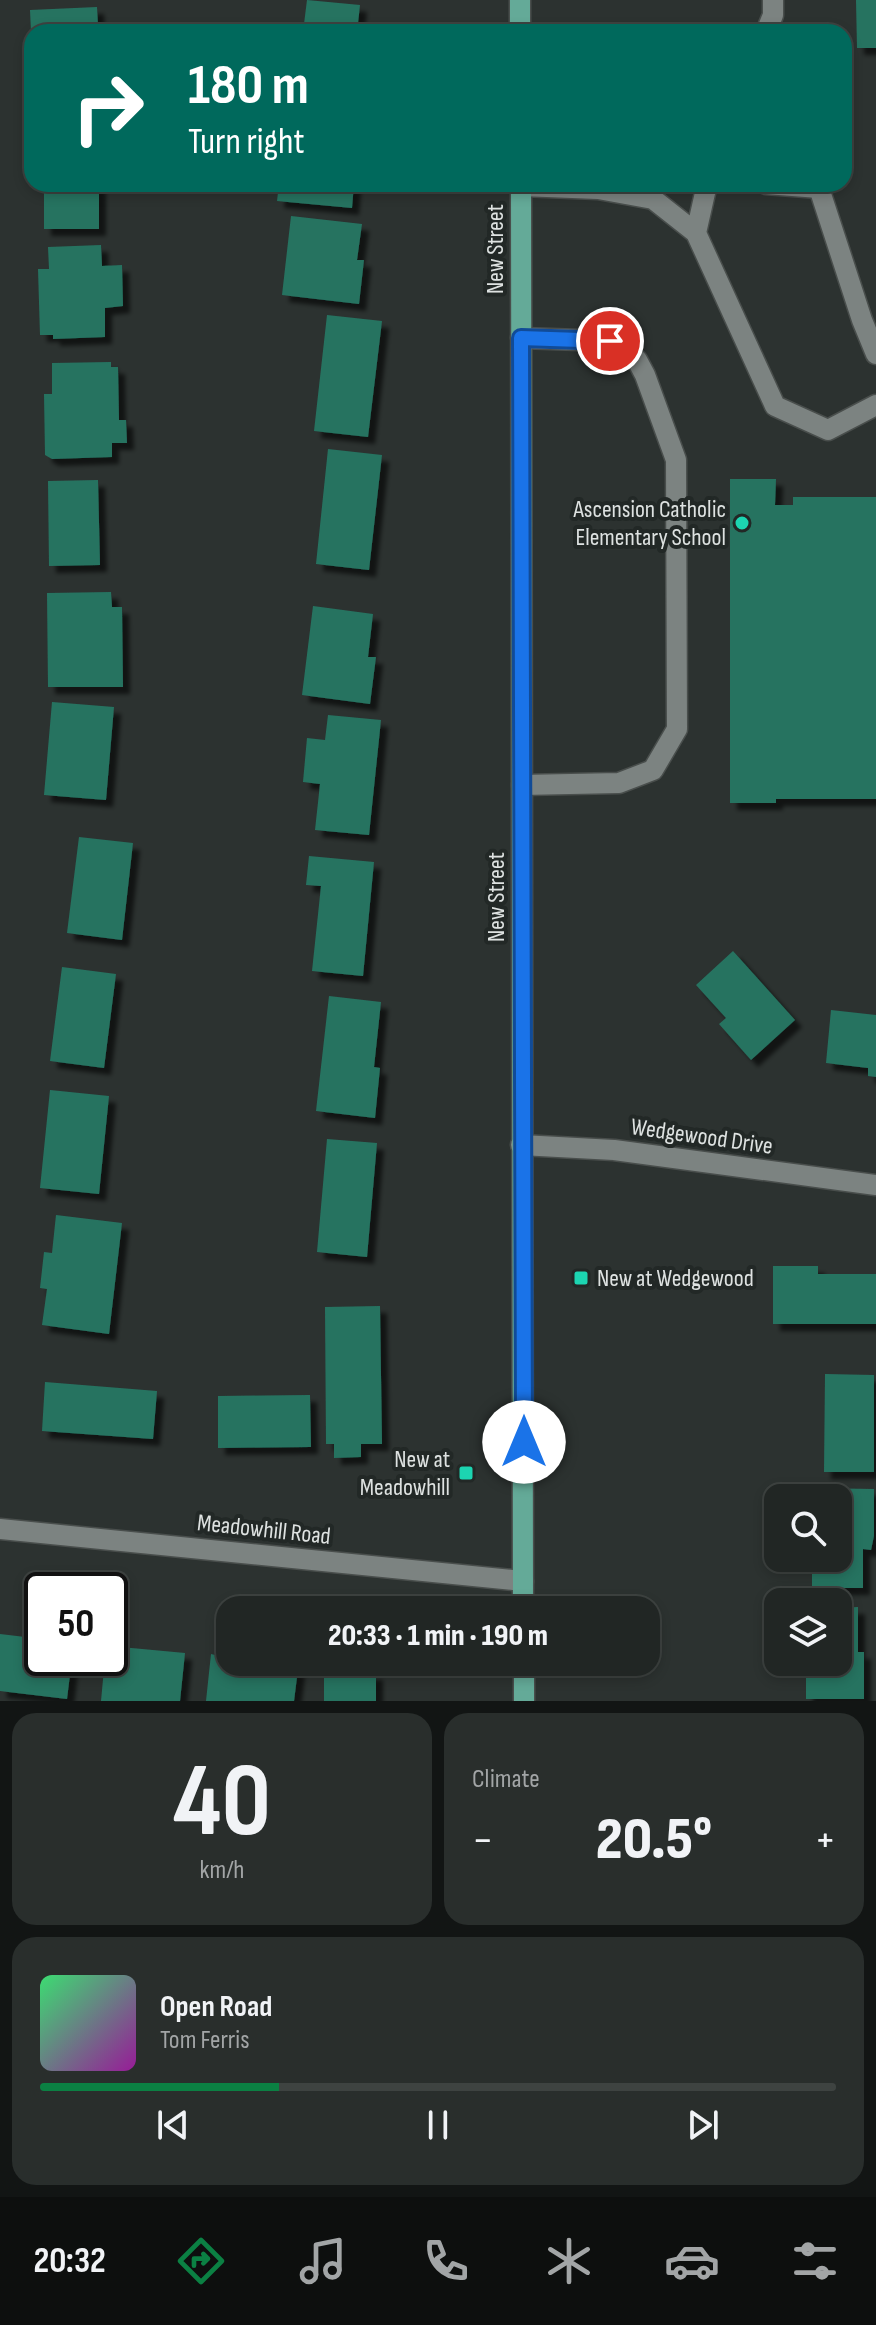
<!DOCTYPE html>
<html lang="en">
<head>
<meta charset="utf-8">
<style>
	body { margin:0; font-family:"Sofia Sans Condensed",sans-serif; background:#292e2c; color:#f1f3f6; height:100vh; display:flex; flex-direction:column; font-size:30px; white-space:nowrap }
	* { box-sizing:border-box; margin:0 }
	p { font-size:26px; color:#a2a5a6 }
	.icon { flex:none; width:44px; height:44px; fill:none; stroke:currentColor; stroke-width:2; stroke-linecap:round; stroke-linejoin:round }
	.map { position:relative; height:1701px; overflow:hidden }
	.details { display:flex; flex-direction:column; gap:12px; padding:12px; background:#121514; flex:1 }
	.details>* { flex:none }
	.guide { position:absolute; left:24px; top:24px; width:828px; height:168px; border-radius:24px; box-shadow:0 4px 12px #0003,0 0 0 2px #3e4341; background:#00695c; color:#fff; overflow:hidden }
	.fabs { position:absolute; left:764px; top:1484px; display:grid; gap:16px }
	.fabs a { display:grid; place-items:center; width:88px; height:88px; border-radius:16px; background:#212624; box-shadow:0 4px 12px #0003,0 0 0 2px #3e4341; font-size:40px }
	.speed { position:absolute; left:24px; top:1572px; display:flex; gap:16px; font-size:40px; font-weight:700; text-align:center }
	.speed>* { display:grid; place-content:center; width:104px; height:104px; border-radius:50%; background:#212624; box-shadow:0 4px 12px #0003,0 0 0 2px #3e4341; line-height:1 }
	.speed .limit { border:4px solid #111; border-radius:12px; background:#fff; color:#111 }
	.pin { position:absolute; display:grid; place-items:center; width:68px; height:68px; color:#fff; margin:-34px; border:4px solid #fff; border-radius:50%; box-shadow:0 2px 8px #0007 }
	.me { position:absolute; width:88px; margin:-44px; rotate:0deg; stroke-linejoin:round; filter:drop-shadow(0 0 6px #0008) }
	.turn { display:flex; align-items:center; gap:28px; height:168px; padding:0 32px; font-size:36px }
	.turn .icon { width:104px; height:104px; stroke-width:2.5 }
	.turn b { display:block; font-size:56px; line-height:68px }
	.big { font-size:60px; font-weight:800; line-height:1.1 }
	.details .widget { flex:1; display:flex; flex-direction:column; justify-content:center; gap:12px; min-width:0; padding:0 28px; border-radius:24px; background:#292e2c }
	.details .dial { align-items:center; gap:0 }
	.dial b { font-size:104px; line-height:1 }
	.song { display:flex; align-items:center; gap:24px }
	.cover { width:96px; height:96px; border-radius:12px; background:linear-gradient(135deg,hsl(140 70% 55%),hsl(300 70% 35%)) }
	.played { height:8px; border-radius:4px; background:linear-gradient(90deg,#0b8043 30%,#3e4341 30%) }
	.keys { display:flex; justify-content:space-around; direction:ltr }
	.heat { display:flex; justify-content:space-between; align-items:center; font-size:44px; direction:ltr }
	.details .tiles { flex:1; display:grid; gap:12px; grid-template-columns:1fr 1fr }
	.widget:last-child { grid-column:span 2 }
	.trip { position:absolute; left:216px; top:1596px; width:444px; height:80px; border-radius:24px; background:#212624; box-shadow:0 4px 12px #0003,0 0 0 2px #3e4341; font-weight:800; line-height:80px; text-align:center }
	.tabs { display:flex; height:128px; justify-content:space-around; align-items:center; background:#0d0f0e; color:#a2a5a6 }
	.tabs .icon { width:56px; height:56px }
	.tabs .on { color:#0b8043 }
	.tabs b { font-size:36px; color:#f1f3f6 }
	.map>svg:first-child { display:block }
</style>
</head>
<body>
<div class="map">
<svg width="876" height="1701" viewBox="0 0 876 1701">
	<defs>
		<filter id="shadow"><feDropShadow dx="7" dy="7" stdDeviation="2" flood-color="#0009"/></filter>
	</defs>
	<rect width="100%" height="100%" fill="#2c3230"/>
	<!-- building -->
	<path fill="#267361" filter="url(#shadow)" d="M 307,0 L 360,5 L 357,32 L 303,32 Z
		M 856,0 L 876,0 L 876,48 L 857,48 Z
		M 97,7 L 98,26 L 108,25 L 108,32 L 31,32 L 30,10 Z
		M 44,184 L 99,184 L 99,229 L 44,229 Z
		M 279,184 L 354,184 L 352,208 L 277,201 Z
		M 291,216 L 362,224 L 357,260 L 364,260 L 359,304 L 282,295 Z
		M 101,245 L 102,266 L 122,265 L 123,306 L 105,308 L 105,337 L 53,339 L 53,335 L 40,335 L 38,269 L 49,269 L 48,247 Z
		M 327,315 L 382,321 L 368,437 L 314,431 Z
		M 111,362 L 111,367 L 118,367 L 119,420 L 126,420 L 127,443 L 112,443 L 112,457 L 52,459 L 45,455 L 44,394 L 52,394 L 52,363 Z
		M 328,449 L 382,455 L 369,570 L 316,564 Z
		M 730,479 L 776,479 L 775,505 L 793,505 L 793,497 L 876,497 L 876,799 L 776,799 L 776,803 L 730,803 Z
		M 98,480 L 100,565 L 49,566 L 48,481 Z
		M 111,592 L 112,607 L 122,607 L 123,687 L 48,687 L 47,593 Z
		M 313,606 L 373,614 L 368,657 L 376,657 L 370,704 L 302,695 Z
		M 52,702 L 114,707 L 106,800 L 44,795 Z
		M 328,715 L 381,720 L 369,835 L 315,830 L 320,784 L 303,782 L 307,738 L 325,740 Z
		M 79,837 L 133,843 L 122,940 L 67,933 Z
		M 309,856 L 374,862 L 363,976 L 312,971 L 321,886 L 306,885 Z
		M 733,951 L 795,1020 L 751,1060 L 719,1024 L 726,1018 L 696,985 Z
		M 62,967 L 116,974 L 104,1068 L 50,1061 Z
		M 329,996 L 381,1002 L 374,1067 L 380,1068 L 375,1118 L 316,1111 Z
		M 831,1010 L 876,1015 L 876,1077 L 868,1076 L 868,1068 L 826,1063 Z
		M 50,1090 L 109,1096 L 99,1194 L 40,1188 Z
		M 327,1139 L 377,1143 L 367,1257 L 317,1252 Z
		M 56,1215 L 122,1223 L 109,1334 L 42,1325 L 47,1289 L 40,1288 L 44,1252 L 52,1253 Z
		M 773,1266 L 818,1266 L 818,1274 L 876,1274 L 876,1324 L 773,1324 Z
		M 380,1306 L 382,1444 L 361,1444 L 361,1457 L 334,1458 L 334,1444 L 326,1444 L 325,1307 Z
		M 825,1374 L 874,1375 L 874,1472 L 824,1472 Z
		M 45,1382 L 157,1391 L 153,1439 L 42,1431 Z
		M 310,1395 L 311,1447 L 218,1448 L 218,1396 Z
		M 812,1488 L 874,1489 L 874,1536 L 871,1550 L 863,1549 L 863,1588 L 812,1588 L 812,1558 L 838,1558 L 838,1498 L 812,1498 Z
		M 858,1607 L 858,1652 L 864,1652 L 864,1699 L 806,1699 L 806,1662 L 838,1662 L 838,1608 Z
		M 0,1634 L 42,1639 L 42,1658 L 72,1658 L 67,1699 L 0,1691 Z
		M 110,1646 L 185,1653 L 180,1701 L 101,1701 L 105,1658 L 110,1658 Z
		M 216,1648 L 230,1650 L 230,1662 L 271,1662 L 271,1666 L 298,1669 L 294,1701 L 206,1701 L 211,1654 L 215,1655 Z
		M 324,1673 L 376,1673 L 376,1701 L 324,1701 Z"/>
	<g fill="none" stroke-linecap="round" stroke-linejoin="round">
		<defs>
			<path id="minor" d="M 766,32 L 773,15 L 773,0
				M 766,184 L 819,188 L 862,320 L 876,354
				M 521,186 L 598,189 L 653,199 L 696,233 L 775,406 L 828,430 L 876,405
				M 696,233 L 707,184
				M 521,338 L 610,341 L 627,351 L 637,360 L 645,375 L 676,460 L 677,729 L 653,770 L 619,783 L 522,785
				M 521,1145 L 614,1150 L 876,1185
				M 0,1529 L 523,1581"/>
			<path id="major" d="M 520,0 L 520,32
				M 521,184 L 523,1610
				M 524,1662 L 524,1701"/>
		</defs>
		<!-- minor casing -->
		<use href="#minor" stroke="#494e4c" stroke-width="23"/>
		<!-- major casing -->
		<use href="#major" stroke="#494e4c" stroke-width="23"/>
		<!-- minor -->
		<use href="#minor" stroke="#7c8381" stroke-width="20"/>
		<!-- major -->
		<use href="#major" stroke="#64aa98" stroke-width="20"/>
	</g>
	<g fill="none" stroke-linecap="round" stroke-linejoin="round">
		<defs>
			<path id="route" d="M 524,1442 L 521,338 L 610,341"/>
		</defs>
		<!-- route casing -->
		<use href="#route" stroke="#114b97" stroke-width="20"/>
		<!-- route -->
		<use href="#route" stroke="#1a73e8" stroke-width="14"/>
	</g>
	<!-- markers -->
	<g fill="#1cd5b1" stroke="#222826" stroke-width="3">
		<circle cx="742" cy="523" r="8"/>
		<rect x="573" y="1270" width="16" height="16" rx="4"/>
		<rect x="458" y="1465" width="16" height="16" rx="4"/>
	</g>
	<g text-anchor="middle" stroke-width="8" stroke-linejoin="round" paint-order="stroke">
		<!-- street labels -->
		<g font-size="24" fill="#dee2e1" stroke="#222826">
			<text transform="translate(495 249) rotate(-90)" y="8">New Street</text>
			<text transform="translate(496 897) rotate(-90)" y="8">New Street</text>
			<text transform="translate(702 1136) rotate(8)" y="8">Wedgewood Drive</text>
			<text transform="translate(264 1529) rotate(6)" y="8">Meadowhill Road</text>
		</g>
		<!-- poi labels -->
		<g font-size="24" fill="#dee2e1" stroke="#222826" text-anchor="end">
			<text x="726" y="517">Ascension Catholic<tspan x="726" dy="28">Elementary School</tspan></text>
			<text x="597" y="1286" text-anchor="start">New at Wedgewood</text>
			<text x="450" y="1467">New at<tspan x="450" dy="28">Meadowhill</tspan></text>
		</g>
	</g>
</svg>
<div class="fabs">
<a><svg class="icon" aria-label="search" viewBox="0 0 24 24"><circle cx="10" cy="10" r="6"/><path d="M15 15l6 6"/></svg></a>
<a><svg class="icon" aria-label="layers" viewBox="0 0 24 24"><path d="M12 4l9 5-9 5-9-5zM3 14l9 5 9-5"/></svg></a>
</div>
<div class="speed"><div class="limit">50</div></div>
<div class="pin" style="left:610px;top:341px;background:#d93025"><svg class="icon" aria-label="arrive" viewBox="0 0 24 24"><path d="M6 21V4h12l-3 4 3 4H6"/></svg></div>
<svg class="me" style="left:524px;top:1442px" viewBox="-20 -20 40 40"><circle r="19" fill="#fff"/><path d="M0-13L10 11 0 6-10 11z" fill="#1a73e8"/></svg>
<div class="trip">20:33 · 1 min · 190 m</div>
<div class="guide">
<div class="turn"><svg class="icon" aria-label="right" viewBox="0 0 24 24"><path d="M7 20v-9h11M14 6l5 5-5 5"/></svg><div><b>180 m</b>Turn right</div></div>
</div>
</div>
<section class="details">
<div class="tiles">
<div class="widget dial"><b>40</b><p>km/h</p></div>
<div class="widget"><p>Climate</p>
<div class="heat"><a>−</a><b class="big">20.5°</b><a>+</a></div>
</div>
<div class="widget">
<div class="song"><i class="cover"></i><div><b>Open Road</b><p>Tom Ferris</p></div></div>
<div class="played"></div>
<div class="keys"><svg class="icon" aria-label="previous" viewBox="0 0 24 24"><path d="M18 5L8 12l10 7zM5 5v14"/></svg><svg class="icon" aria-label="pause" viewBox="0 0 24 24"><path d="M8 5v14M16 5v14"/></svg><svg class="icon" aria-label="next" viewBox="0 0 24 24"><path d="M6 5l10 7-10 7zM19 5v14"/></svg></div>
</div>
</div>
</section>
<nav class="tabs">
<b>20:32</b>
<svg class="icon on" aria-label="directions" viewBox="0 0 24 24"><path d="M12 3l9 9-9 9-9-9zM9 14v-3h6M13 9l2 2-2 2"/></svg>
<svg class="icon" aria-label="music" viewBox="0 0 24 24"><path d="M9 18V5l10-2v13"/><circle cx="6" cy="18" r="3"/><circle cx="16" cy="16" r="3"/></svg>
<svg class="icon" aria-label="phone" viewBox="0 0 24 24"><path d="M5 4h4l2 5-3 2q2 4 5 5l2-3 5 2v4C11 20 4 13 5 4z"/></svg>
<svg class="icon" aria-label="climate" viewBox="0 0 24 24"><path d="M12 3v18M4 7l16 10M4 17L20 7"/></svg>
<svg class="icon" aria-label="car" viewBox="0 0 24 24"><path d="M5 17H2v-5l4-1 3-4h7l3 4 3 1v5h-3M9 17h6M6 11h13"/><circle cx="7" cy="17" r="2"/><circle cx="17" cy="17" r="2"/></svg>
<svg class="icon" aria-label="filters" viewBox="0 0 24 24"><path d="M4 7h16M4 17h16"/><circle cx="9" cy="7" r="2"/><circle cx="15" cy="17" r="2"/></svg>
</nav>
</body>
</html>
